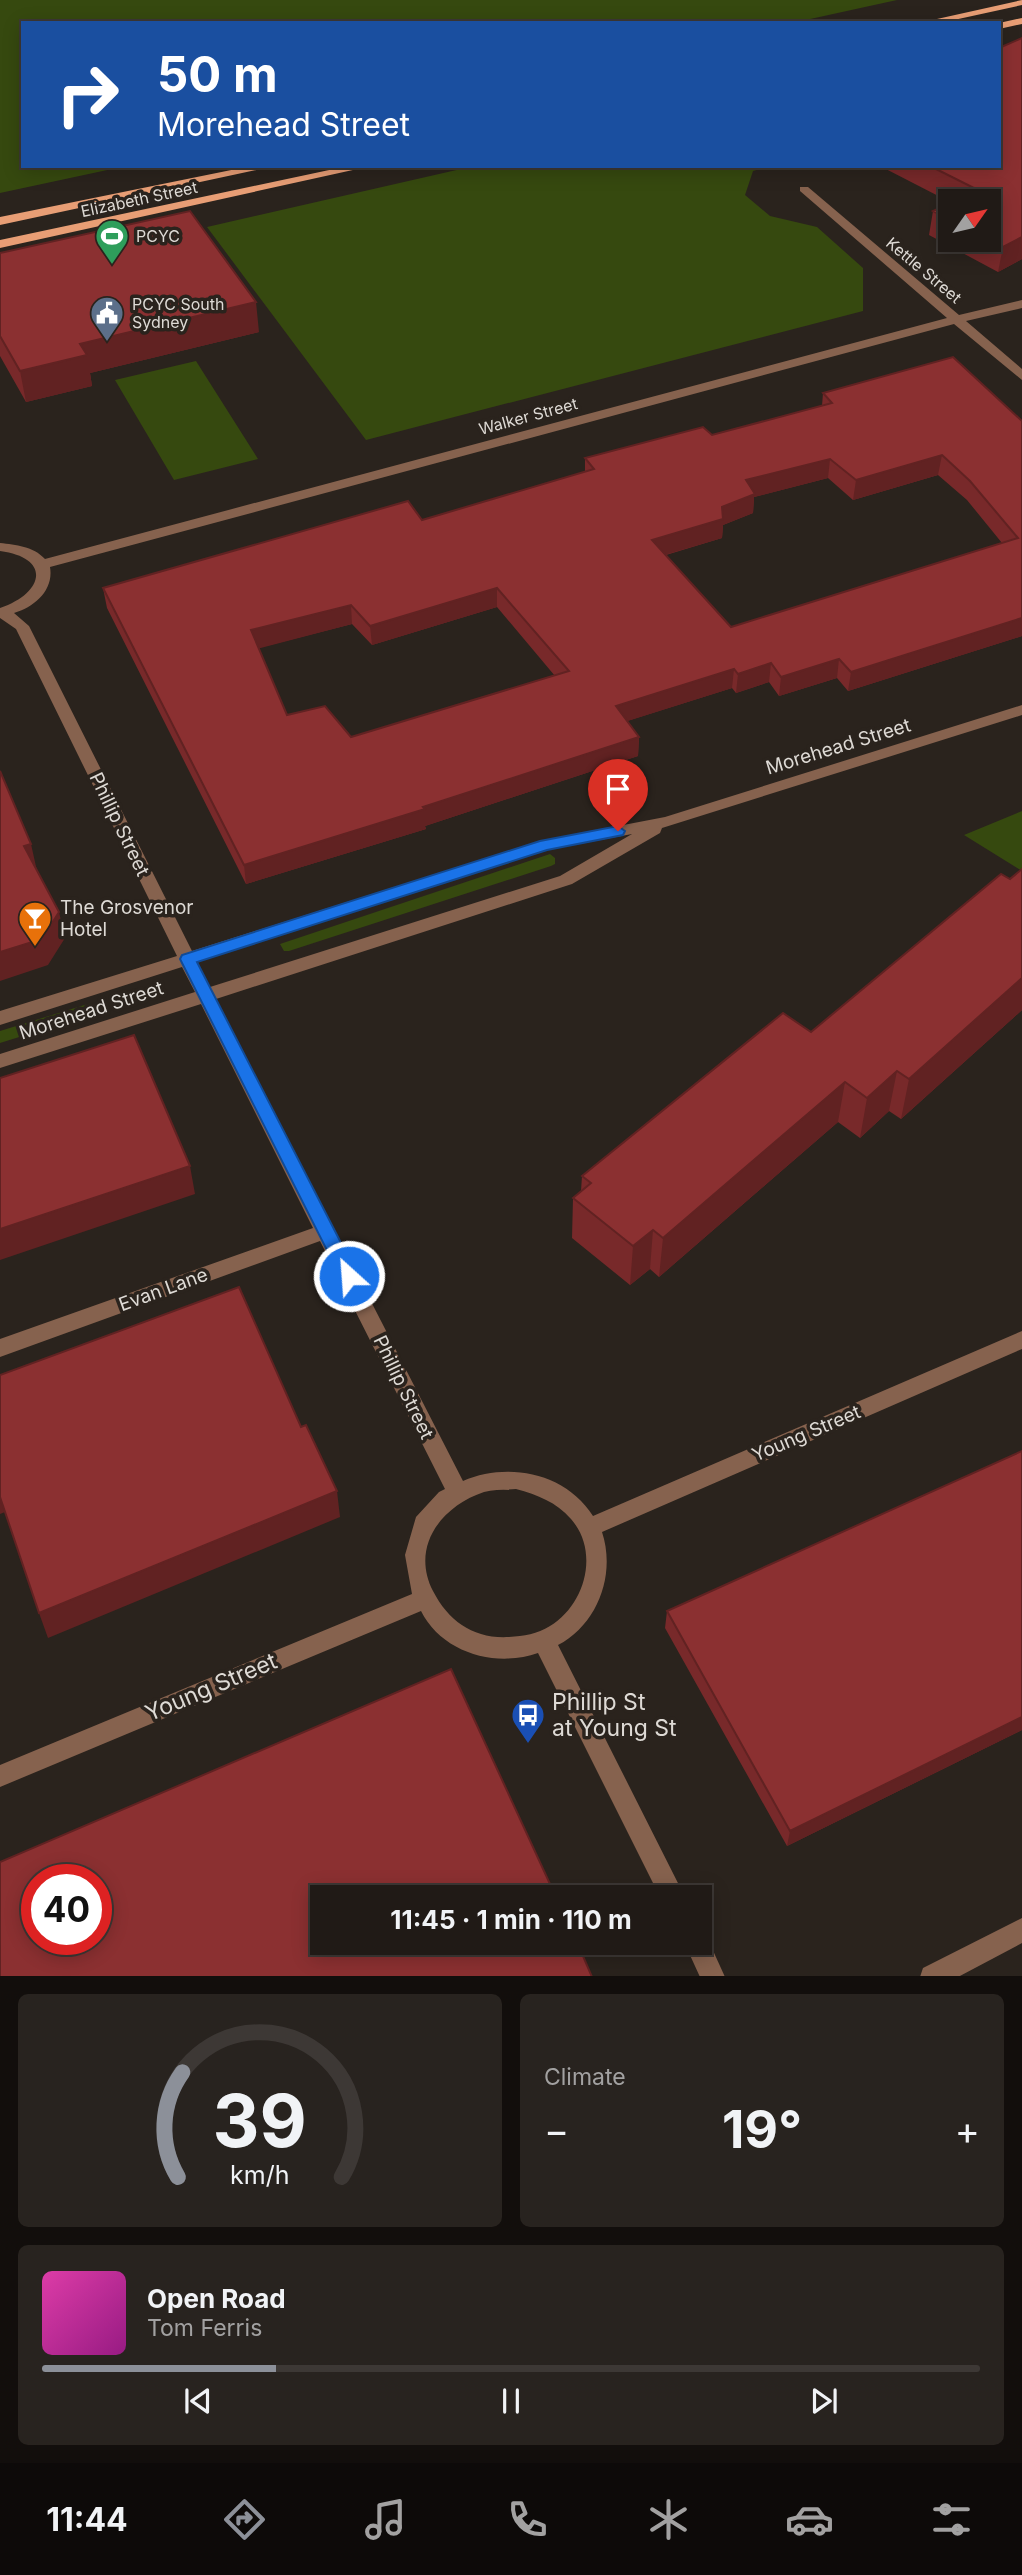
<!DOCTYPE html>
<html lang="en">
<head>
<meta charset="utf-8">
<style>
	body { margin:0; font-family:Inter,sans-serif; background:#28231f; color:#f1f3f6; height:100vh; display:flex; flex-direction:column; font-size:26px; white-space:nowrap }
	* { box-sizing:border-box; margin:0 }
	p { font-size:23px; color:#a2a1a1 }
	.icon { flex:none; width:38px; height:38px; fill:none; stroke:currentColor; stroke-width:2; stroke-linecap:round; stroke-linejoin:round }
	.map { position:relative; height:1976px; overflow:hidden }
	.details { display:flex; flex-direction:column; gap:18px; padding:18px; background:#120e0c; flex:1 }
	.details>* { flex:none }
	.top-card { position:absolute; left:21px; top:21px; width:980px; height:147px; border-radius:0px; box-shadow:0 4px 18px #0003,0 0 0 2px #3d3835; background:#1a4fa0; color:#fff; overflow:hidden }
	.needle { width:46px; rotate:56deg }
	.controls { position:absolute; left:938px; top:189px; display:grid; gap:14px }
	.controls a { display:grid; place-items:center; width:63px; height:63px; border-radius:0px; background:#201a16; box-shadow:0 4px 18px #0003,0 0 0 2px #3d3835; font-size:35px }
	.speed { position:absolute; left:21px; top:1864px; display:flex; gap:14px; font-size:35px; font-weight:700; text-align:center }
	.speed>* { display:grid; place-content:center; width:91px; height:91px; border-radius:50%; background:#201a16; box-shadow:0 4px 18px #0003,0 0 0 2px #3d3835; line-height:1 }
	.speed .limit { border:10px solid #d22; background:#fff; color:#111 }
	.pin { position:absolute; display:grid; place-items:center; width:60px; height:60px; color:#fff; margin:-72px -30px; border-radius:50% 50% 50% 0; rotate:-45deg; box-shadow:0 0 7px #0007 }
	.pin .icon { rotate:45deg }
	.me { position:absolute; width:77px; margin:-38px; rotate:334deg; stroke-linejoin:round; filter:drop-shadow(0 0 5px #0008) }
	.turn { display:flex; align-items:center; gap:24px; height:147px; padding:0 21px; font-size:32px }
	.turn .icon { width:91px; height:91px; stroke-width:2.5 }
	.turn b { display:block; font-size:49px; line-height:60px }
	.big { font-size:52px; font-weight:700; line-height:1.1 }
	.details .card { flex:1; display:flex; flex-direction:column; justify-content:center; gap:10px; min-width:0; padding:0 24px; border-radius:10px; background:#28231f }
	.details .dial { align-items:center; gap:0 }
	.dial svg { height:182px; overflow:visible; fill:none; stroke:#3d3835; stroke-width:7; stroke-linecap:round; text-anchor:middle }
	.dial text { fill:#f1f3f6; stroke:none }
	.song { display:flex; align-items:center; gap:21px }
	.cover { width:84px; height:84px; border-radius:10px; background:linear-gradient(135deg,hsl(320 70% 55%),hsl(310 70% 35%)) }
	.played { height:7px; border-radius:4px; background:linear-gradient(90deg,#8c9099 25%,#3d3835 25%) }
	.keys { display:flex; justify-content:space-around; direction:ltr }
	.heat { display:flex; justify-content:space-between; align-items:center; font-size:38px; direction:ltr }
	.details .tiles { flex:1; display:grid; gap:18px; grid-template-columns:1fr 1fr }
	.card:last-child { grid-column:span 2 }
	.trip { position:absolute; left:310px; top:1885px; width:402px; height:70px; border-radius:0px; background:#201a16; box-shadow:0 4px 18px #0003,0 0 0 2px #3d3835; font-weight:700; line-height:70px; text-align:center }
	.tab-bar { display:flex; height:112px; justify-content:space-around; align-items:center; background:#0d0a09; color:#a2a1a1 }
	.tab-bar .icon { width:49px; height:49px }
	.tab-bar .active { color:#8c9099 }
	.tab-bar b { font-size:32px; color:#f1f3f6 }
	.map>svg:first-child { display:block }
</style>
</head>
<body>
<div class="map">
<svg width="1022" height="1977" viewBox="0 0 1022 1977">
	<rect width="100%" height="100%" fill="#2a231d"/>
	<!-- green -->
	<path fill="#36490f" d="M 0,0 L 897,0 L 792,23 L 23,23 L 23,166 L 126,166 L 0,193 Z
		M 474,166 L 772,166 L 753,171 L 745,195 L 770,216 L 817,227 L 863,268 L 863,311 L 366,440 L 207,227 Z
		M 196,361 L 258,459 L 174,480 L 115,380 Z
		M 1022,811 L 1022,871 L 964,835 Z
		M 550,854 L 555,858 L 555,864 L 551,866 L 289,951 L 284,951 L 280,944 Z
		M 91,1003 L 97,1009 L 93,1014 L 0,1043 L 0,1031 Z"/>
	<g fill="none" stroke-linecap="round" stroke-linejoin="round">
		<!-- minor -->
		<path fill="#86624e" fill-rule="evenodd" d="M 800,187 L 808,187 L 959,315 L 1022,300 L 1022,308 L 966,321 L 1022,369 L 1022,380 L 954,324 L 50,567 C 54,590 35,607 14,613 L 29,626 L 192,951 L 540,841 L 665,817 L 1022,705 L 1022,715 L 662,828 L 660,833 L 572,884 L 216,999 L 463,1481 C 507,1462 565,1472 593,1516 L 1022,1331 L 1022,1349 L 602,1532 C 616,1574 598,1624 558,1645 L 685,1897 L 660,1897 L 538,1653 C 496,1668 442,1653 421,1611 L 0,1787 L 0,1765 L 412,1594 L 405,1555 L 416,1517 L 439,1492 L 445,1489 L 320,1241 L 0,1357 L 0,1339 L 313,1228 L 201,1004 L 0,1068 L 0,1054 L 195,992 L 182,967 L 0,1025 L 0,1011 L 177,956 L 16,629 L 0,618 L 0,608 C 43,594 53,558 0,551 L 0,543 C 16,545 33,546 45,559 L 947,318 L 800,191 ZM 632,834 L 560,876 L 210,987 L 197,962 L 547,850 ZM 516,1489 C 538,1495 556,1502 571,1519 C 600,1552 585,1605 550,1626 C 537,1634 524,1636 509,1637 C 474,1639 449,1622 433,1591 C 410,1546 442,1506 484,1492 C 494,1489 506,1490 516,1489 Z
			M 1022,1918 L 1022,1943 L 958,1977 L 920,1977 L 923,1968 Z
			M 700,1931 L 705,1933 L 725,1977 L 700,1977 L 684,1942 L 700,1942 Z"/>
		<!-- major -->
		<path fill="#e89e75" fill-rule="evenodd" d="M 1022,0 L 1022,5 L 940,23 L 919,23 Z
			M 1022,18 L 1022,24 L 999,29 L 999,23 Z
			M 251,166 L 275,166 L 0,225 L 0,217 Z
			M 348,166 L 371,166 L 0,248 L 0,240 Z"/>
	</g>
	<!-- wall -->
	<path fill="#78292a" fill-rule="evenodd" d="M 880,166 L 999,166 L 1022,259 L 998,272 L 929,235 L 933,211 L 950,203 L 950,240 L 989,240 L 989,201 L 950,201 L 950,202 Z
		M 0,253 L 259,332 L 90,373 L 92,386 L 26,402 L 0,356 Z
		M 823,393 L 1022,421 L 1022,636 L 848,691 L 837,678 L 779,696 L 769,682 L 736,693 L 732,688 L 627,721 L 639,737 L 638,756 L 425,826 L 426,829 L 246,884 L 107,608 L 103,588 L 422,520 L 585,472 L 585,458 L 712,435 L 822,406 ZM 938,475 L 967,500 L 1002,543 L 731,627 L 666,555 L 722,538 L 723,525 L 753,513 L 754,497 L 828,478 L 853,500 ZM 497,607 L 555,676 L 351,737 L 287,715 L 258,648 L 352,624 L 372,645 Z
		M 1022,869 L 1022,1010 L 901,1119 L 889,1111 L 860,1138 L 838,1122 L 659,1277 L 650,1269 L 630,1285 L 572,1238 L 573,1198 L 581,1191 L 582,1176 L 811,1032 Z
		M 1022,1451 L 1022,1730 L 787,1846 L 665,1628 L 667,1611 Z"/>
	<!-- shaded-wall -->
	<path fill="#612222" d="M 1022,237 L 1022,259 L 998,272 L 1003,247 Z
		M 256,302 L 259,332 L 90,373 L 92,386 L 26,402 L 20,371 L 80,344 Z
		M 942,455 L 938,475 L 853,500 L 856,480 Z
		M 830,459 L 828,478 L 754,497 L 753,513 L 723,525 L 722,538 L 651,559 L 652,540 L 722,507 L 746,480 Z
		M 497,588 L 497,607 L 372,645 L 370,626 Z
		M 351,605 L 352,624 L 253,650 L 251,630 Z
		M 1022,618 L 1022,636 L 848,691 L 851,672 Z
		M 839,659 L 837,678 L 779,696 L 781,677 Z
		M 771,663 L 769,682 L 736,693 L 738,674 Z
		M 734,669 L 732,688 L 615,725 L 616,706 Z
		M 639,737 L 638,756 L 425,826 L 426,829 L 246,884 L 244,865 Z
		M 31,844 L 37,871 L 24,846 Z
		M 59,912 L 65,938 L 48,965 L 0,981 L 0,952 Z
		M 1022,978 L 1022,1010 L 901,1119 L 909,1079 Z
		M 897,1071 L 889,1111 L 860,1138 L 867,1098 Z
		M 845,1082 L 838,1122 L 659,1277 L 663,1238 Z
		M 190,1166 L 195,1194 L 0,1260 L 0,1229 Z
		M 653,1230 L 650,1269 L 630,1285 L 633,1246 Z
		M 337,1491 L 340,1517 L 48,1638 L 39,1613 Z
		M 0,1496 L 5,1512 L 0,1514 Z
		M 1022,1717 L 1022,1730 L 787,1846 L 790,1831 Z"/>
	<!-- building -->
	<path fill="#8b3031" stroke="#612222" stroke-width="2" fill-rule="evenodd" d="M 1022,38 L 1022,237 L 1003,247 L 989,240 L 989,201 L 954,201 L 978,190 L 930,166 L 999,166 L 999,48 Z
		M 950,203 L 950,220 L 933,211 Z
		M 190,211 L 256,302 L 80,344 L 87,355 L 20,371 L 0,336 L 0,253 Z
		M 953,357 L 1022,421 L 1022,618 L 851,672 L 839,659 L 781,677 L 771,663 L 738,674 L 734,669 L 616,706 L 639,737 L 423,807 L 425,809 L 244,865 L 103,588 L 408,501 L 422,520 L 594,469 L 585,458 L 703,427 L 712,435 L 832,403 L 823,393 ZM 942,455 L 970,481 L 1018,538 L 731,627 L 652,540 L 723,519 L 722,507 L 755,494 L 746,480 L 830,459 L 856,480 ZM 497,588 L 569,671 L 351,737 L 325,706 L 287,715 L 251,630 L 351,605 L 370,626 Z
		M 0,771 L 31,844 L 24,846 L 59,912 L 42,939 L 0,952 Z
		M 1022,869 L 1022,978 L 909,1079 L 897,1071 L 867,1098 L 845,1082 L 663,1238 L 653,1230 L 633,1246 L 573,1198 L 591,1183 L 582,1176 L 783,1013 L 811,1032 L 1001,874 L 1010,879 Z
		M 134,1035 L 190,1166 L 0,1229 L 0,1078 Z
		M 239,1287 L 301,1427 L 306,1425 L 337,1491 L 39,1613 L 0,1497 L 0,1375 Z
		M 1022,1451 L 1022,1717 L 790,1831 L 667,1611 Z
		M 451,1669 L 556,1897 L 322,1897 L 322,1942 L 577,1942 L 592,1977 L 0,1977 L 0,1862 ZM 37,1880 L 96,1880 L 96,1939 L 37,1939 Z"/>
	<!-- route -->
	<path fill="#1a73e8" stroke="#114b97" stroke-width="2" d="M 618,826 L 625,831 L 623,835 L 547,850 L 197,962 L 358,1276 L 355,1282 L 349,1284 L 343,1282 L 180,959 L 182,955 L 540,841 Z"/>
	<!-- icons -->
	<defs>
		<symbol id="stadium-pin" viewBox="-11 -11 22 30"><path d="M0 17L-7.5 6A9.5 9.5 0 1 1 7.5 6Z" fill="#2e9e5b" stroke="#2a231d"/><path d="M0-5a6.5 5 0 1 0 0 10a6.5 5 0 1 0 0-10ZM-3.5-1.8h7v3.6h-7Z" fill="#fff"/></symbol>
		<symbol id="civic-pin" viewBox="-11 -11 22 30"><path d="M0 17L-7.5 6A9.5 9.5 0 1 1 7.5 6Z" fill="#5c6f8a" stroke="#2a231d"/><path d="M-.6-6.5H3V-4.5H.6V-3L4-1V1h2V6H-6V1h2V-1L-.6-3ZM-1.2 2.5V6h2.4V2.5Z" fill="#fff"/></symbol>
		<symbol id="bar-pin" viewBox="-11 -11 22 30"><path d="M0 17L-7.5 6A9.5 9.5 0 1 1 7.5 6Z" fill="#e8710a" stroke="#2a231d"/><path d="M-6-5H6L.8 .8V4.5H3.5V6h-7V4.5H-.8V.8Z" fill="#fff"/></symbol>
		<symbol id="bus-pin" viewBox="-11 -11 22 30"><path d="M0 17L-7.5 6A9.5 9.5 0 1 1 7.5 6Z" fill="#1a4fb4" stroke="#2a231d"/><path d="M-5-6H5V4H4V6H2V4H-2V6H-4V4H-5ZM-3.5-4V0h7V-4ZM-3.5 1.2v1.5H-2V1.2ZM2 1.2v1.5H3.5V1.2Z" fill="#fff"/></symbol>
	</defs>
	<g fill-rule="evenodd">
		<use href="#stadium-pin" x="93" y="217" width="38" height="52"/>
		<use href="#civic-pin" x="88" y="294" width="38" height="52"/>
		<use href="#bar-pin" x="16" y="899" width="38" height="52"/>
		<use href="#bus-pin" x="509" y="1696" width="38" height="52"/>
	</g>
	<g text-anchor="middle" stroke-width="7" stroke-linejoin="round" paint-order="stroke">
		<!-- far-street labels -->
		<g font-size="16" fill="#dedad5" stroke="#2a231d">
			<text transform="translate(139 199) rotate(-12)" y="6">Elizabeth Street</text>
			<text transform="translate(924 270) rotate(40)" y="6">Kettle Street</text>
			<text transform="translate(528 416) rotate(-15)" y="6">Walker Street</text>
		</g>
		<!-- far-poi labels -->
		<g font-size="16" fill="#dedad5" stroke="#2a231d" text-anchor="start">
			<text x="136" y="242">PCYC</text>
			<text x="132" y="310">PCYC South<tspan x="132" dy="18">Sydney</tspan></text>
		</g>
		<!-- street labels -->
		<g font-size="19" fill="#dedad5" stroke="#2a231d">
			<text transform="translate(838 746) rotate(-17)" y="7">Morehead Street</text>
			<text transform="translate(120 824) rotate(64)" y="7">Phillip Street</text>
			<text transform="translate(91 1010) rotate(-18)" y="7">Morehead Street</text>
			<text transform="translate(163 1289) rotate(-20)" y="7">Evan Lane</text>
			<text transform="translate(404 1387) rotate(64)" y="7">Phillip Street</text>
			<text transform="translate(806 1433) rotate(-23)" y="7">Young Street</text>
		</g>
		<!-- poi labels -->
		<g font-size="19" fill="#dedad5" stroke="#2a231d" text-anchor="start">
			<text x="60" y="914">The Grosvenor<tspan x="60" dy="22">Hotel</tspan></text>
		</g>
		<!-- near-street labels -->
		<g font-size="23" fill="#dedad5" stroke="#2a231d">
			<text transform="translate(211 1687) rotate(-23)" y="8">Young Street</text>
		</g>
		<!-- near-poi labels -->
		<g font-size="23" fill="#dedad5" stroke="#2a231d" text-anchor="start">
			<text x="552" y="1710">Phillip St<tspan x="552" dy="26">at Young St</tspan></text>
		</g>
	</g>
</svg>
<div class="controls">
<a><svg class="needle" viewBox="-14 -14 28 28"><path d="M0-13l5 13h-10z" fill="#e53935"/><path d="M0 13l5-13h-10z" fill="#a2a1a1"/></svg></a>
</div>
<div class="speed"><div class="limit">40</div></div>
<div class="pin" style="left:618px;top:831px;background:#d93025"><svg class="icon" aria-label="arrive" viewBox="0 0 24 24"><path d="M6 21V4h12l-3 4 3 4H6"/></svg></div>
<svg class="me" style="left:349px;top:1276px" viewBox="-20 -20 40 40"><circle r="17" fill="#1a73e8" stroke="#fff" stroke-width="3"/><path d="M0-11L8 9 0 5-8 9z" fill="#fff"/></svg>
<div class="trip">11:45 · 1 min · 110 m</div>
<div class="top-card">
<div class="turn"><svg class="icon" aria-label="right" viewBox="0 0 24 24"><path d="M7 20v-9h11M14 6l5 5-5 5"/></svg><div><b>50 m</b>Morehead Street</div></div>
</div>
</div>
<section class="details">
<div class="tiles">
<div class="card dial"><svg viewBox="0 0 100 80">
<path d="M14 69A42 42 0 1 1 86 69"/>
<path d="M14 69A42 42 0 0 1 16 23" stroke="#8c9099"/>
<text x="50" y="56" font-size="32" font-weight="700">39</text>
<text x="50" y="72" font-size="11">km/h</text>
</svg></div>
<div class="card"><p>Climate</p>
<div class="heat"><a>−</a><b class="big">19°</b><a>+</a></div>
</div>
<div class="card">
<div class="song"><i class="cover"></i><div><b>Open Road</b><p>Tom Ferris</p></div></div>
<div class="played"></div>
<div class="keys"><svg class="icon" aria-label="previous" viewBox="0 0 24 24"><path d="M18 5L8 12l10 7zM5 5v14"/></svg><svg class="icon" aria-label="pause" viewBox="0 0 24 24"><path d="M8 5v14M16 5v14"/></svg><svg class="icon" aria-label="next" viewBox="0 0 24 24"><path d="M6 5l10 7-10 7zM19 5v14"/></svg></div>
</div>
</div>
</section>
<nav class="tab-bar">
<b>11:44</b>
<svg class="icon active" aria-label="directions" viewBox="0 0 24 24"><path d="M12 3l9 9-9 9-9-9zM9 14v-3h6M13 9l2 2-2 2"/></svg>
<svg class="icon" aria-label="music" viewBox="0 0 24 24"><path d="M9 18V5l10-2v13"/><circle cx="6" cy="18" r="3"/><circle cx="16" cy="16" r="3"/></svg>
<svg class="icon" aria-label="phone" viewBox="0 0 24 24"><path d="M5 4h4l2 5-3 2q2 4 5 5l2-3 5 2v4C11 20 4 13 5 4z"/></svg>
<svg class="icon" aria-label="climate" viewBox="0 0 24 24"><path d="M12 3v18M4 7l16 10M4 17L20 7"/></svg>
<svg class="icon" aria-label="car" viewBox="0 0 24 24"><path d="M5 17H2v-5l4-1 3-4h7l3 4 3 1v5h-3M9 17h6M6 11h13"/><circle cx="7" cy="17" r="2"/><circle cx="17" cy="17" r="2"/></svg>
<svg class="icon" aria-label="filters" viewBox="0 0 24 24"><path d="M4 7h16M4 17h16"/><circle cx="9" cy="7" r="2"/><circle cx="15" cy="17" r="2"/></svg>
</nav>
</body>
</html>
